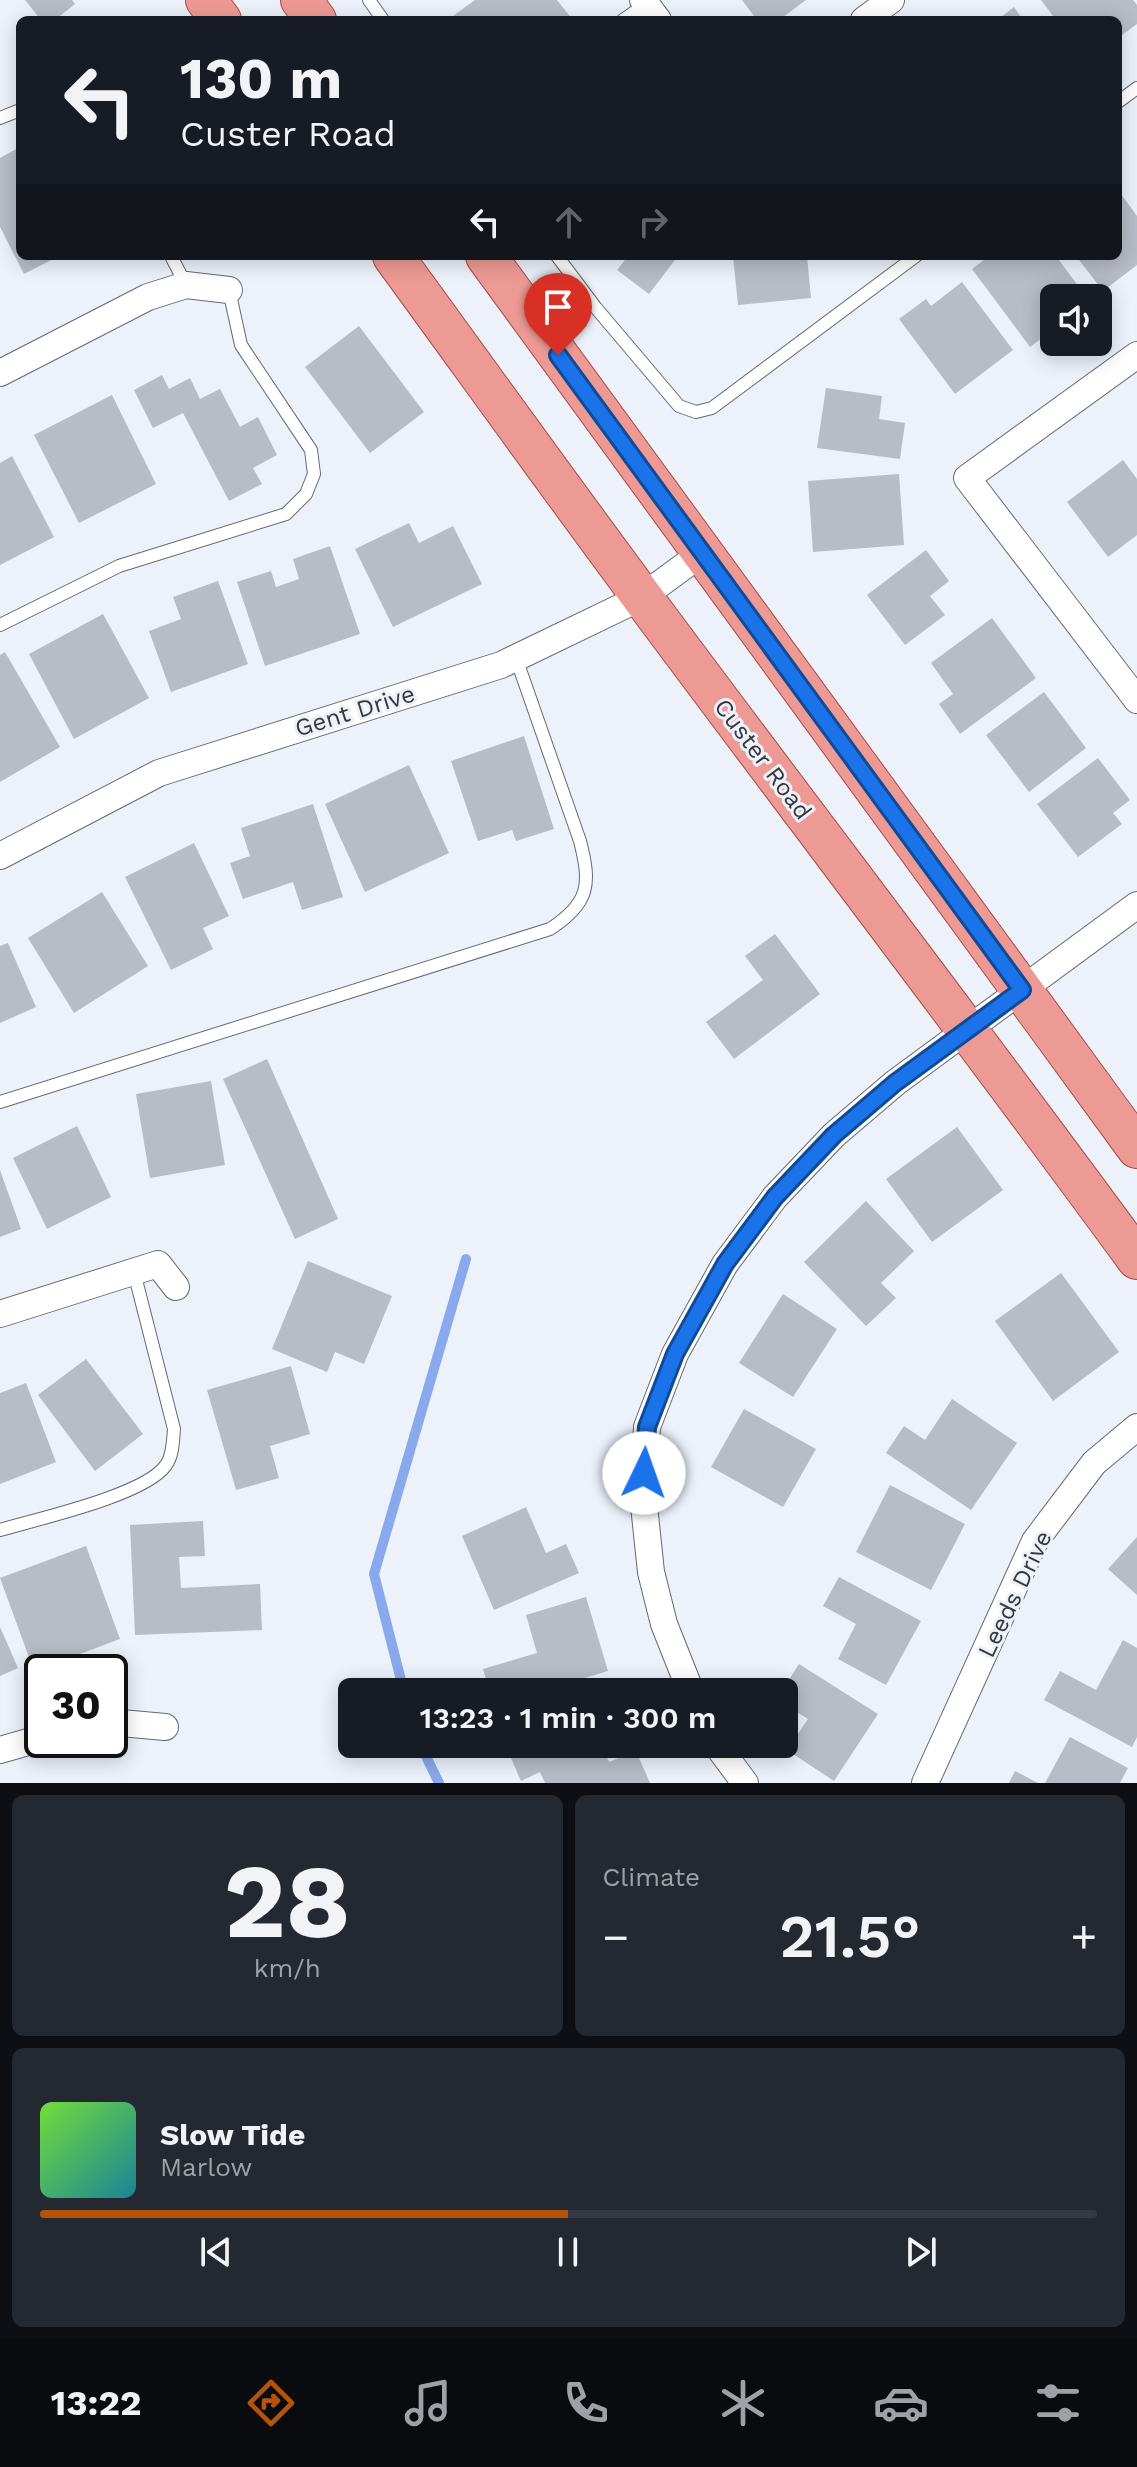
<!DOCTYPE html>
<html lang="en">
<head>
<meta charset="utf-8">
<style>
	body { margin:0; font-family:"Work Sans",sans-serif; background:#242831; color:#f1f3f6; height:100vh; display:flex; flex-direction:column; font-size:30px; white-space:nowrap }
	* { box-sizing:border-box; margin:0 }
	p { font-size:26px; color:#9ea1a6 }
	.icon { flex:none; width:44px; height:44px; fill:none; stroke:currentColor; stroke-width:2; stroke-linecap:round; stroke-linejoin:round }
	.map { position:relative; height:1783px; overflow:hidden }
	.details { display:flex; flex-direction:column; gap:12px; padding:12px; background:#0d0f14; flex:1 }
	.details>* { flex:none }
	.top-card { position:absolute; left:16px; top:16px; width:1106px; height:244px; border-radius:12px; box-shadow:0 4px 20px #0003; background:#171b24; color:#f1f3f6; overflow:hidden }
	.buttons { position:absolute; left:1040px; top:284px; display:grid; gap:16px }
	.buttons a { display:grid; place-items:center; width:72px; height:72px; border-radius:12px; background:#171b24; box-shadow:0 4px 20px #0003; font-size:40px }
	.speed { position:absolute; left:24px; top:1654px; display:flex; gap:16px; font-size:40px; font-weight:700; text-align:center }
	.speed>* { display:grid; place-content:center; width:104px; height:104px; border-radius:50%; background:#171b24; box-shadow:0 4px 20px #0003; line-height:1 }
	.speed .limit { border:4px solid #111; border-radius:12px; background:#fff; color:#111 }
	.pin { position:absolute; display:grid; place-items:center; width:68px; height:68px; color:#fff; margin:-82px -34px; border-radius:50% 50% 50% 0; rotate:-45deg; box-shadow:0 0 8px #0007 }
	.pin .icon { rotate:45deg }
	.me { position:absolute; width:88px; margin:-44px; rotate:3deg; stroke-linejoin:round; filter:drop-shadow(0 0 6px #0008) }
	.turn { display:flex; align-items:center; gap:28px; height:168px; padding:0 32px; font-size:36px }
	.turn .icon { width:104px; height:104px; stroke-width:2.5 }
	.turn b { display:block; font-size:56px; line-height:68px }
	.lanes { display:flex; align-items:center; height:76px; padding:0 32px; background:#0003; justify-content:center; gap:40px; direction:ltr }
	.lanes .off { opacity:.35 }
	.big { font-size:60px; font-weight:600; line-height:1.1 }
	.details .card { flex:1; display:flex; flex-direction:column; justify-content:center; gap:12px; min-width:0; padding:0 28px; border-radius:12px; background:#242831 }
	.details .dial { align-items:center; gap:0 }
	.dial b { font-size:104px; line-height:1 }
	.song { display:flex; align-items:center; gap:24px }
	.cover { width:96px; height:96px; border-radius:12px; background:linear-gradient(135deg,hsl(100 70% 55%),hsl(190 70% 35%)) }
	.played { height:8px; border-radius:4px; background:linear-gradient(90deg,#b45309 50%,#363941 50%) }
	.keys { display:flex; justify-content:space-around; direction:ltr }
	.heat { display:flex; justify-content:space-between; align-items:center; font-size:44px; direction:ltr }
	.details .tiles { flex:1; display:grid; gap:12px; grid-template-columns:1fr 1fr }
	.card:last-child { grid-column:span 2 }
	.trip { position:absolute; left:338px; top:1678px; width:460px; height:80px; border-radius:12px; background:#171b24; box-shadow:0 4px 20px #0003; font-weight:600; line-height:80px; text-align:center }
	.dock { display:flex; height:128px; justify-content:space-around; align-items:center; background:#090b0e; color:#9ea1a6 }
	.dock .icon { width:56px; height:56px }
	.dock .current { color:#b45309 }
	.dock b { font-size:36px; color:#f1f3f6 }
	.map>svg:first-child { display:block }
</style>
</head>
<body>
<div class="map">
<svg width="1137" height="1783" viewBox="0 0 1137 1783">
	<rect width="100%" height="100%" fill="#ecf1fa"/>
	<g fill="none" stroke-linecap="round" stroke-linejoin="round">
		<!-- stream -->
		<path stroke="#8aa9ec" stroke-width="10" d="M 404,1692 L 374,1574 L 466,1259
			M 420,1744 L 439,1783"/>
	</g>
	<!-- building -->
	<path fill="#b8bcc6" d="M 25,0 L 72,0 L 75,4 L 55,20 L 41,20 Z
		M 475,0 L 557,0 L 572,19 L 456,20 L 453,16 Z
		M 742,0 L 806,0 L 779,20 L 757,20 Z
		M 1041,0 L 1133,0 L 1137,5 L 1137,24 L 1118,38 L 1118,20 L 1056,20 Z
		M 1014,7 L 1023,20 L 997,20 Z
		M 20,147 L 20,256 L 59,256 L 24,274 L 0,227 L 0,158 Z
		M 1118,190 L 1137,216 L 1137,265 L 1103,291 L 1076,256 L 1118,256 Z
		M 628,256 L 678,256 L 649,294 L 617,270 Z
		M 733,256 L 807,256 L 811,298 L 738,305 Z
		M 989,256 L 1056,256 L 1087,298 L 1054,298 L 1054,329 L 1030,347 L 972,269 Z
		M 962,282 L 1013,350 L 955,394 L 899,319 L 926,299 L 931,306 Z
		M 359,326 L 424,412 L 370,453 L 305,367 Z
		M 162,375 L 169,389 L 190,378 L 200,399 L 220,389 L 240,427 L 258,417 L 277,455 L 253,468 L 262,484 L 229,501 L 183,413 L 153,428 L 134,390 Z
		M 826,388 L 882,396 L 879,419 L 905,423 L 900,459 L 817,448 Z
		M 112,395 L 156,484 L 79,523 L 34,435 Z
		M 12,456 L 54,537 L 0,565 L 0,463 Z
		M 1123,460 L 1137,479 L 1137,535 L 1108,557 L 1067,502 Z
		M 899,474 L 904,545 L 813,552 L 808,481 Z
		M 409,523 L 419,543 L 453,526 L 482,584 L 393,627 L 355,549 Z
		M 330,546 L 360,634 L 265,666 L 237,582 L 271,571 L 276,587 L 299,579 L 293,559 Z
		M 926,550 L 949,581 L 930,596 L 945,615 L 905,645 L 867,595 Z
		M 218,581 L 248,664 L 171,692 L 149,631 L 181,619 L 173,597 Z
		M 103,614 L 149,698 L 74,739 L 29,654 Z
		M 992,618 L 1036,678 L 960,734 L 939,704 L 953,694 L 931,663 Z
		M 5,652 L 60,747 L 0,782 L 0,655 Z
		M 1044,692 L 1086,748 L 1029,792 L 986,735 Z
		M 524,736 L 554,829 L 516,841 L 512,830 L 478,841 L 451,761 Z
		M 1098,758 L 1130,800 L 1113,813 L 1122,824 L 1078,857 L 1037,804 Z
		M 409,765 L 449,853 L 365,892 L 325,804 Z
		M 313,804 L 343,897 L 302,910 L 293,882 L 243,899 L 230,863 L 250,856 L 241,828 Z
		M 194,843 L 229,916 L 203,928 L 213,949 L 171,970 L 125,877 Z
		M 102,892 L 148,966 L 74,1013 L 28,938 Z
		M 775,934 L 820,994 L 734,1059 L 706,1022 L 763,980 L 745,956 Z
		M 8,943 L 36,1007 L 0,1023 L 0,946 Z
		M 267,1059 L 338,1219 L 295,1239 L 223,1079 Z
		M 211,1081 L 225,1165 L 150,1178 L 136,1094 Z
		M 77,1126 L 111,1197 L 47,1229 L 13,1158 Z
		M 957,1127 L 1003,1190 L 932,1242 L 886,1179 Z
		M 0,1170 L 21,1229 L 0,1237 Z
		M 866,1201 L 914,1251 L 881,1283 L 896,1298 L 866,1326 L 804,1262 Z
		M 308,1261 L 392,1296 L 364,1364 L 335,1352 L 327,1372 L 272,1349 Z
		M 1061,1273 L 1119,1352 L 1053,1401 L 995,1321 Z
		M 783,1294 L 837,1329 L 793,1397 L 739,1363 Z
		M 86,1359 L 143,1434 L 95,1471 L 38,1395 Z
		M 291,1366 L 310,1434 L 270,1446 L 279,1478 L 236,1490 L 207,1390 Z
		M 26,1383 L 56,1462 L 0,1484 L 0,1393 Z
		M 952,1399 L 1017,1443 L 971,1510 L 886,1453 L 904,1426 L 925,1440 Z
		M 744,1409 L 816,1449 L 783,1507 L 711,1467 Z
		M 890,1485 L 965,1524 L 931,1590 L 856,1552 Z
		M 526,1507 L 546,1553 L 566,1544 L 579,1573 L 494,1610 L 462,1536 Z
		M 203,1521 L 205,1556 L 179,1557 L 181,1588 L 260,1584 L 262,1630 L 135,1635 L 130,1525 Z
		M 1137,1537 L 1137,1595 L 1108,1569 Z
		M 86,1546 L 120,1639 L 34,1671 L 0,1578 Z
		M 839,1577 L 921,1621 L 886,1685 L 838,1659 L 856,1624 L 823,1606 Z
		M 586,1597 L 608,1671 L 538,1692 L 490,1692 L 483,1669 L 537,1653 L 526,1615 Z
		M 0,1627 L 18,1668 L 0,1676 Z
		M 1123,1640 L 1137,1648 L 1137,1737 L 1132,1747 L 1044,1700 L 1060,1671 L 1096,1690 Z
		M 799,1664 L 878,1714 L 834,1781 L 787,1750 L 808,1719 L 784,1704 L 784,1692 L 781,1692 Z
		M 1070,1737 L 1128,1768 L 1120,1783 L 1045,1783 Z
		M 505,1744 L 601,1744 L 609,1762 L 636,1751 L 650,1783 L 545,1783 L 540,1772 L 521,1781 Z
		M 1015,1771 L 1038,1783 L 1009,1783 Z"/>
	<g fill="none" stroke-linecap="round" stroke-linejoin="round">
		<defs>
			<path id="lane" d="M 369,0 L 383,20
				M 623,20 L 646,4
				M 1118,102 L 1137,88
				M 0,118 L 20,110
				M 171,256 L 186,285
				M 557,256 L 596,308 L 679,406 L 696,412 L 712,408 L 916,256
				M 0,625 L 119,566 L 286,514 L 306,494 L 314,474 L 311,450 L 241,345 L 229,290
				M 0,1102 L 550,929 C 590,903 591,884 580,841 L 516,658
				M 0,1530 C 37,1519 146,1495 166,1465 C 173,1456 173,1440 174,1429 L 134,1272"/>
			<path id="street" d="M 643,0 L 658,20
				M 864,20 L 891,0
				M 1137,355 L 967,478 L 1137,700
				M 0,373 L 148,297 L 186,285 L 229,290
				M 0,856 L 159,773 L 501,665 L 642,597 L 702,553
				M 0,1314 L 158,1264 L 176,1287
				M 691,1692 L 664,1624 L 651,1572 L 643,1496 L 647,1427 L 675,1354 L 725,1264 L 775,1197 L 834,1135 L 895,1083 L 1137,905
				M 110,1722 L 165,1727
				M 716,1744 L 745,1783
				M 0,1750 L 42,1738
				M 925,1783 L 1035,1541 L 1094,1463 L 1137,1427"/>
			<path id="primary" d="M 206,0 L 221,20
				M 301,0 L 316,20
				M 393,256 C 477,371 560,487 645,601 C 808,820 975,1038 1137,1259
				M 486,256 L 1137,1148"/>
		</defs>
		<!-- lane casing -->
		<use href="#lane" stroke="#656971" stroke-width="14"/>
		<!-- street casing -->
		<use href="#street" stroke="#656971" stroke-width="28"/>
		<!-- primary casing -->
		<use href="#primary" stroke="#a64c47" stroke-width="42"/>
		<!-- lane -->
		<use href="#lane" stroke="#fff" stroke-width="12"/>
		<!-- street -->
		<use href="#street" stroke="#fff" stroke-width="26"/>
		<!-- primary -->
		<use href="#primary" stroke="#ee9a94" stroke-width="40"/>
	</g>
	<g fill="none" stroke-linecap="round" stroke-linejoin="round">
		<defs>
			<path id="route" d="M 558,355 L 1022,990 L 895,1083 L 834,1135 L 775,1197 L 725,1264 L 675,1354 L 647,1427 L 644,1473"/>
		</defs>
		<!-- route casing -->
		<use href="#route" stroke="#114b97" stroke-width="20"/>
		<!-- route -->
		<use href="#route" stroke="#1a73e8" stroke-width="14"/>
	</g>
	<g text-anchor="middle" stroke-width="6" stroke-linejoin="round" paint-order="stroke">
		<!-- street labels -->
		<g font-size="24" fill="#36383b" stroke="#ecf1fa">
			<text transform="translate(355 711) rotate(-17)" y="8">Gent Drive</text>
			<text transform="translate(763 759) rotate(53)" y="8">Custer Road</text>
			<text transform="translate(1015 1594) rotate(-64)" y="8">Leeds Drive</text>
		</g>
	</g>
</svg>
<div class="buttons">
<a><svg class="icon" aria-label="sound" viewBox="0 0 24 24"><path d="M4 9h4l5-4v14l-5-4H4zM17 9q2 3 0 6"/></svg></a>
</div>
<div class="speed"><div class="limit">30</div></div>
<div class="pin" style="left:558px;top:355px;background:#d93025"><svg class="icon" aria-label="arrive" viewBox="0 0 24 24"><path d="M6 21V4h12l-3 4 3 4H6"/></svg></div>
<svg class="me" style="left:644px;top:1473px" viewBox="-20 -20 40 40"><circle r="19" fill="#fff"/><path d="M0-13L10 11 0 6-10 11z" fill="#1a73e8"/></svg>
<div class="trip">13:23 · 1 min · 300 m</div>
<div class="top-card">
<div class="turn"><svg class="icon" aria-label="left" viewBox="0 0 24 24"><path d="M17 20v-9H6M10 6l-5 5 5 5"/></svg><div><b>130 m</b>Custer Road</div></div>
<div class="lanes"><svg class="icon" aria-label="left" viewBox="0 0 24 24"><path d="M17 20v-9H6M10 6l-5 5 5 5"/></svg><svg class="icon off" aria-label="ahead" viewBox="0 0 24 24"><path d="M12 20V5M6 11l6-6 6 6"/></svg><svg class="icon off" aria-label="right" viewBox="0 0 24 24"><path d="M7 20v-9h11M14 6l5 5-5 5"/></svg></div>
</div>
</div>
<section class="details">
<div class="tiles">
<div class="card dial"><b>28</b><p>km/h</p></div>
<div class="card"><p>Climate</p>
<div class="heat"><a>−</a><b class="big">21.5°</b><a>+</a></div>
</div>
<div class="card">
<div class="song"><i class="cover"></i><div><b>Slow Tide</b><p>Marlow</p></div></div>
<div class="played"></div>
<div class="keys"><svg class="icon" aria-label="previous" viewBox="0 0 24 24"><path d="M18 5L8 12l10 7zM5 5v14"/></svg><svg class="icon" aria-label="pause" viewBox="0 0 24 24"><path d="M8 5v14M16 5v14"/></svg><svg class="icon" aria-label="next" viewBox="0 0 24 24"><path d="M6 5l10 7-10 7zM19 5v14"/></svg></div>
</div>
</div>
</section>
<nav class="dock">
<b>13:22</b>
<svg class="icon current" aria-label="directions" viewBox="0 0 24 24"><path d="M12 3l9 9-9 9-9-9zM9 14v-3h6M13 9l2 2-2 2"/></svg>
<svg class="icon" aria-label="music" viewBox="0 0 24 24"><path d="M9 18V5l10-2v13"/><circle cx="6" cy="18" r="3"/><circle cx="16" cy="16" r="3"/></svg>
<svg class="icon" aria-label="phone" viewBox="0 0 24 24"><path d="M5 4h4l2 5-3 2q2 4 5 5l2-3 5 2v4C11 20 4 13 5 4z"/></svg>
<svg class="icon" aria-label="climate" viewBox="0 0 24 24"><path d="M12 3v18M4 7l16 10M4 17L20 7"/></svg>
<svg class="icon" aria-label="car" viewBox="0 0 24 24"><path d="M5 17H2v-5l4-1 3-4h7l3 4 3 1v5h-3M9 17h6M6 11h13"/><circle cx="7" cy="17" r="2"/><circle cx="17" cy="17" r="2"/></svg>
<svg class="icon" aria-label="filters" viewBox="0 0 24 24"><path d="M4 7h16M4 17h16"/><circle cx="9" cy="7" r="2"/><circle cx="15" cy="17" r="2"/></svg>
</nav>
</body>
</html>
